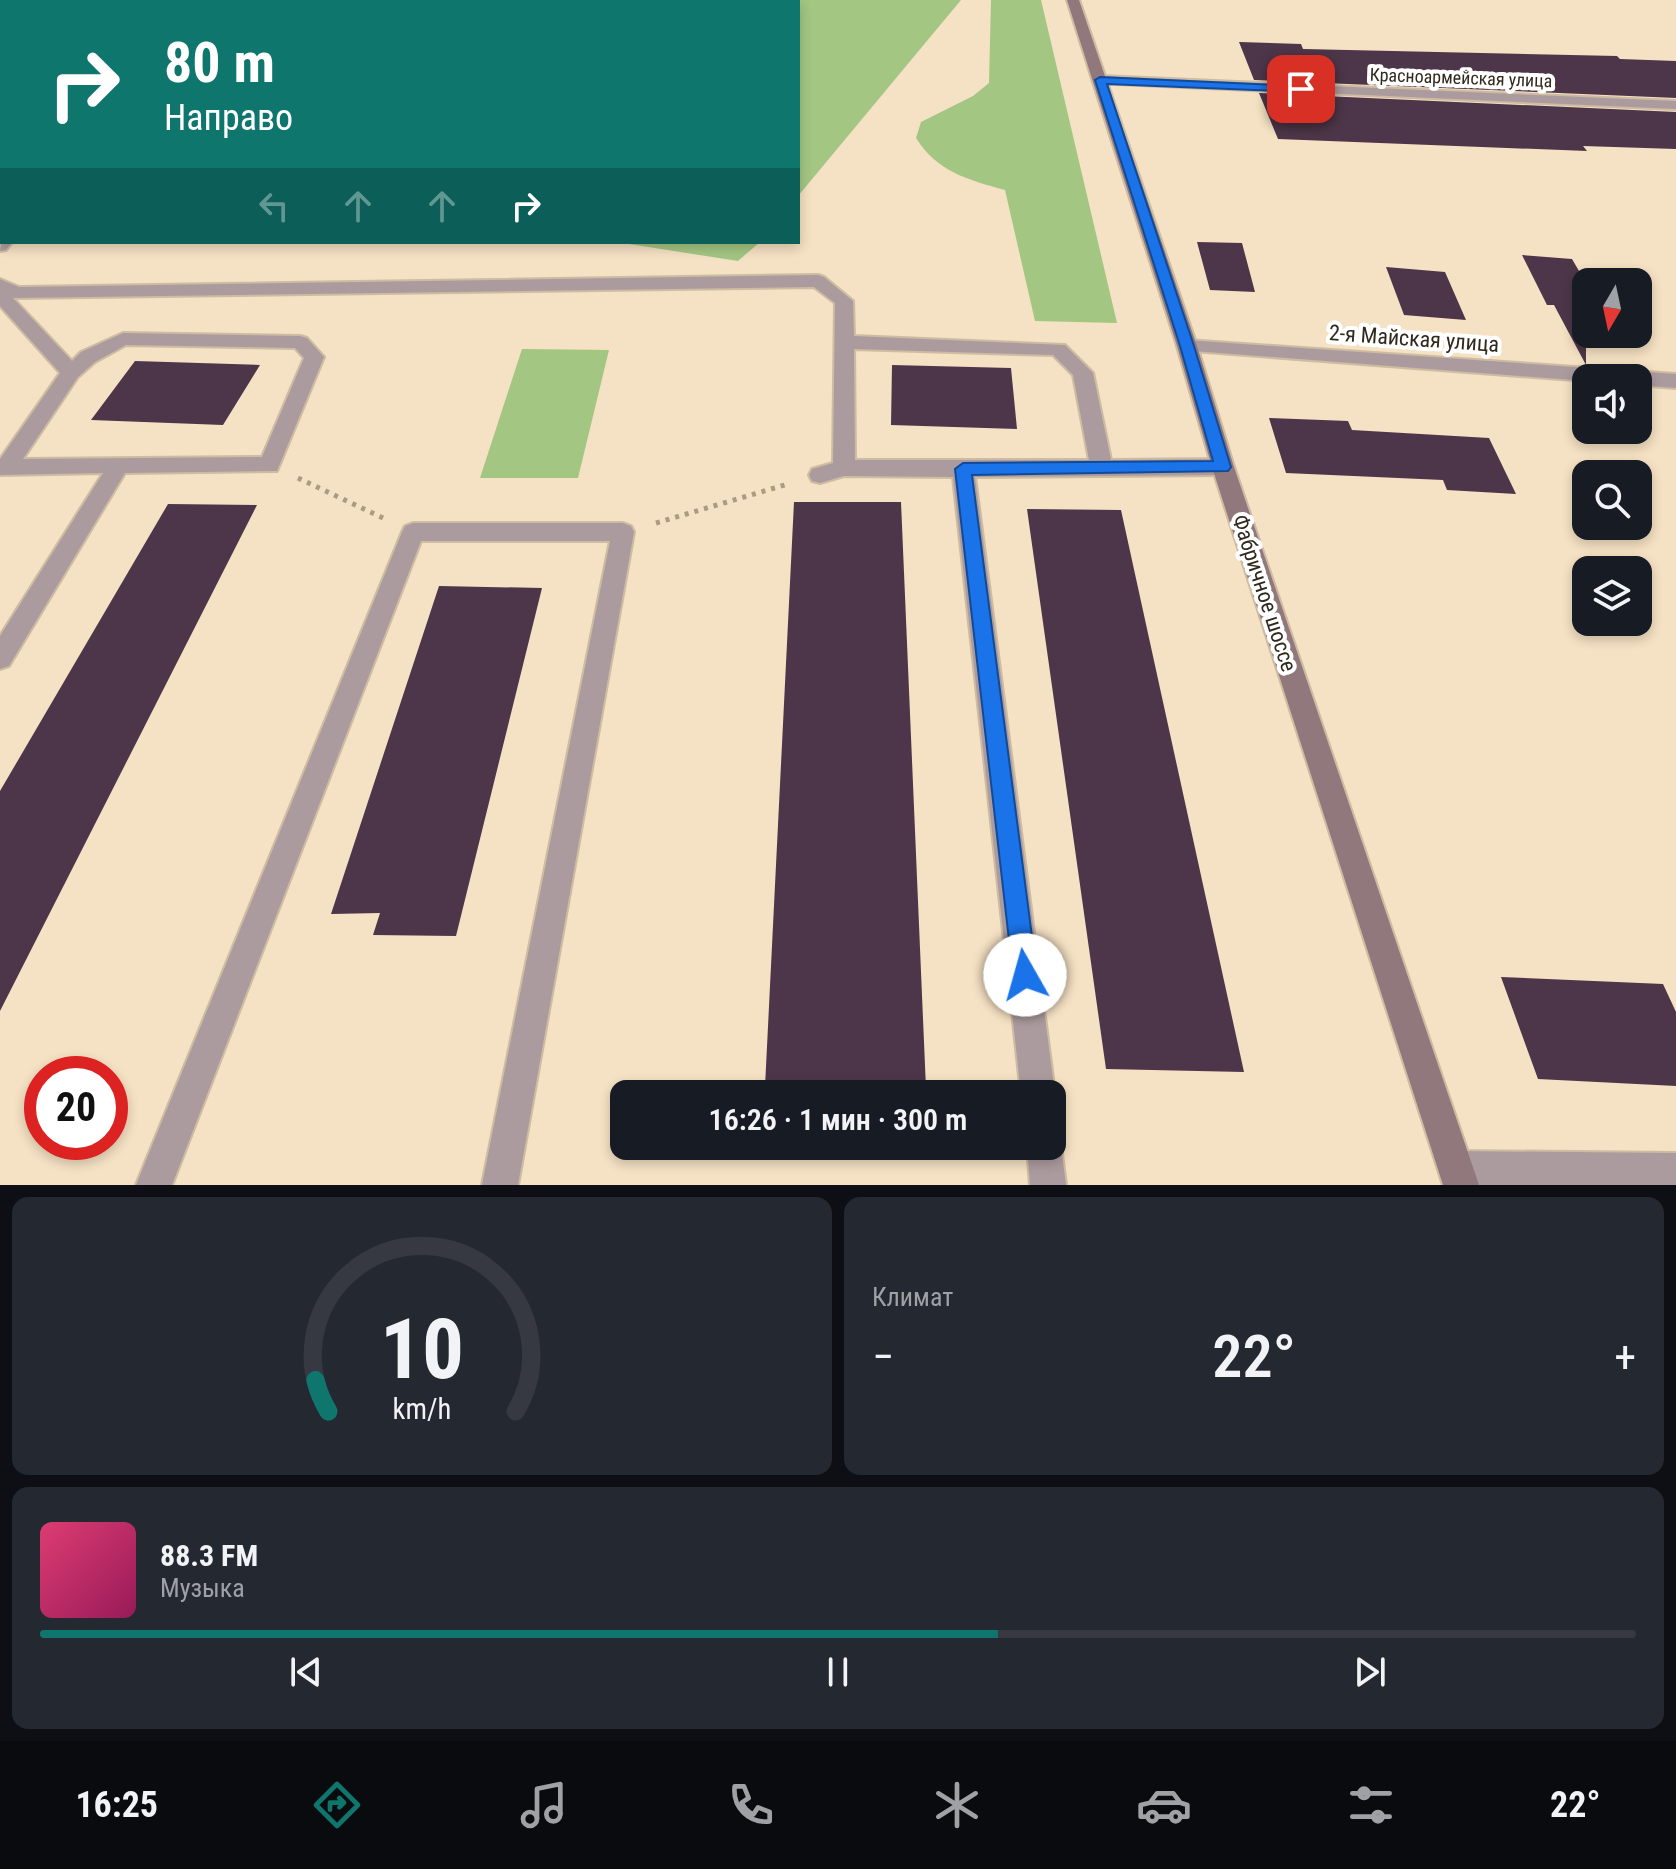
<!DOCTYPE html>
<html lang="ru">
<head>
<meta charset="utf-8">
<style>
	body { margin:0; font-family:"Roboto Condensed",sans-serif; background:#242831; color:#f1f3f6; height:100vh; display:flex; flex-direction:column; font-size:30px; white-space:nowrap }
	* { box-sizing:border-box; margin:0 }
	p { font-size:26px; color:#9ea1a6 }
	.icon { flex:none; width:44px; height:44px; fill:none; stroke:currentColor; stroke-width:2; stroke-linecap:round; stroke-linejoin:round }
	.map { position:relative; height:1185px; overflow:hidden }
	.sheet { display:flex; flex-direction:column; gap:12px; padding:12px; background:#0d0f14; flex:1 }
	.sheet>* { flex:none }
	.banner { position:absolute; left:0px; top:0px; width:800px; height:244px; box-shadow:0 4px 12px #0003; background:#0f766e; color:#fff; overflow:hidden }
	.needle { width:52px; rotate:189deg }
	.buttons { position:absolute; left:1572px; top:268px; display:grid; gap:16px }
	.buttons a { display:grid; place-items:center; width:80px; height:80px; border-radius:16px; background:#171b24; box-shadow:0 4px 12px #0003; font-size:40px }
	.speed { position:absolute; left:24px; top:1056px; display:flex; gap:16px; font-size:40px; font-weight:700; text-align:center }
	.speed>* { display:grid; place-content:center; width:104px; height:104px; border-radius:50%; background:#171b24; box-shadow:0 4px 12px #0003; line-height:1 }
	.speed .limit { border:12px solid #d22; background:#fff; color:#111 }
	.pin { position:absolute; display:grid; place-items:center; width:68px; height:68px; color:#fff; margin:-34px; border-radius:16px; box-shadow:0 4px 12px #0006 }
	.me { position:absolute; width:88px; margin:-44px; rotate:353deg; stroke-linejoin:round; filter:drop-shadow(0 0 6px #0008) }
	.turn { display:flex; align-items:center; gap:28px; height:168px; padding:0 32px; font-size:36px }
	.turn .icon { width:104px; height:104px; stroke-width:2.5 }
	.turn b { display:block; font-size:56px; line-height:68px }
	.lanes { display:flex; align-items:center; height:76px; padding:0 32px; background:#0003; justify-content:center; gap:40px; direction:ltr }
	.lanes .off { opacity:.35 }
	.big { font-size:60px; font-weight:600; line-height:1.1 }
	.sheet .widget { flex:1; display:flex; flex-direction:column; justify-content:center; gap:12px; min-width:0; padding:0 28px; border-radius:16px; background:#242831 }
	.sheet .dial { align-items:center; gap:0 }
	.dial svg { height:208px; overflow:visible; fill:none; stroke:#363941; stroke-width:7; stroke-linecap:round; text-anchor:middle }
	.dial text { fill:#f1f3f6; stroke:none }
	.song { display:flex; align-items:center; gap:24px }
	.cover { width:96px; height:96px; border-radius:12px; background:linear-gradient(135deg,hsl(340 70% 55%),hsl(330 70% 35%)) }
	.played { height:8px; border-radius:4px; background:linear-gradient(90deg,#0f766e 60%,#363941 60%) }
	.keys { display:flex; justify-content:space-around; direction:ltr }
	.heat { display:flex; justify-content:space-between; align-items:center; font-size:44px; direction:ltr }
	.sheet .tiles { flex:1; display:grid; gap:12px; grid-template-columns:1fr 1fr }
	.widget:last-child { grid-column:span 2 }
	.trip { position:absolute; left:610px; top:1080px; width:456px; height:80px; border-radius:16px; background:#171b24; box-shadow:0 4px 12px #0003; font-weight:600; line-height:80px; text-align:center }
	.tabs { display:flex; height:128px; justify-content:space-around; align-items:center; background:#090b0e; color:#9ea1a6 }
	.tabs .icon { width:56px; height:56px }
	.tabs .active { color:#0f766e }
	.tabs b { font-size:36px; color:#f1f3f6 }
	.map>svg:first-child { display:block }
</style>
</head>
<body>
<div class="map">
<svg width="1676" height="1185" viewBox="0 0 1676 1185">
	<rect width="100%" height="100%" fill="#f5e1c3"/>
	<!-- green -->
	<path fill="#a3c683" d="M 318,0 L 961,0 L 798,196 L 798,2 L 315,2 Z
		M 991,0 L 1041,0 L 1117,323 L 1035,321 L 1005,190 C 969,180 937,172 916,138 L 921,122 L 973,96 L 989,83 Z
		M 616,242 L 760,242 L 738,261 Z
		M 522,349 L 609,350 L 578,478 L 480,478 Z"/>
	<!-- building -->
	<path fill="#4d3649" d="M 1239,42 L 1301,44 L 1303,49 L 1617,56 L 1620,59 L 1676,61 L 1676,98 L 1254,80 Z
		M 1259,93 L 1676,112 L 1676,149 L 1583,146 L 1587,151 L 1278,139 Z
		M 1197,242 L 1242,243 L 1255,292 L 1210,290 Z
		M 1522,255 L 1572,259 L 1586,283 L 1586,365 L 1554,305 L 1547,305 Z
		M 1386,267 L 1445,272 L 1466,320 L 1404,315 Z
		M 135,361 L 260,365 L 223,425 L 91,420 Z
		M 892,365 L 1011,368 L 1017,429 L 891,425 Z
		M 1269,418 L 1348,421 L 1352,430 L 1489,438 L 1516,494 L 1447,490 L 1443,480 L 1286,473 Z
		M 794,502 L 901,502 L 926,1089 L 765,1087 Z
		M 168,504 L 257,505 L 0,1011 L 0,791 Z
		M 1027,509 L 1121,510 L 1244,1072 L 1106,1069 Z
		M 439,586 L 542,588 L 456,936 L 373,935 L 380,913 L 331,914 Z
		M 1501,977 L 1663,984 L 1676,1012 L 1676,1086 L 1538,1079 Z"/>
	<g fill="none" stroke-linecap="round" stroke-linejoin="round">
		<defs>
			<path id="lane" d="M 0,0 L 7,0 L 8,2 L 2,2 L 0,6 Z
				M 818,275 L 824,277 L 853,301 L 854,336 L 1065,345 L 1093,373 L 1111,460 L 1223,459 L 1231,461 L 1234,467 L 1231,473 L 1223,475 L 975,477 L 1055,1094 L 1052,1101 L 1052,1094 L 1021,1094 L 953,477 L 844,476 L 820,483 L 812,481 L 809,475 L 812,469 L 833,463 L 835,303 L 814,287 L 13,298 L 72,361 L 81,352 L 123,333 L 300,336 L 307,338 L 324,357 L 277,471 L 125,473 L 9,666 L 0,669 L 0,636 L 103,473 L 0,475 L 0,459 L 60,373 L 0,306 L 0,279 L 19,287 ZM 126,345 L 295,348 L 304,358 L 262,457 L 23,459 L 78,377 L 95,362 ZM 854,349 L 1053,355 L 1073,375 L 1089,460 L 855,460 Z
				M 413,523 L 623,523 L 631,526 L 634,532 L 518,1185 L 482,1185 L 610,541 L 421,541 L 172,1185 L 136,1185 L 402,532 L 405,526 Z
				M 1052,1132 L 1056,1134 L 1061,1146 L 1066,1185 L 1030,1185 L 1027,1146 L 1052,1146 Z"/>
			<path id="street" d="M 1100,76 L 1676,101 L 1676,109 L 1095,83 L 1095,77 Z
				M 0,108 L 2,108 L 2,116 L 0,116 Z
				M 2,237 L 2,242 L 12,242 L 6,250 L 0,251 Z
				M 1187,340 L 1676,374 L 1676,388 L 1638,385 L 1638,378 L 1586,378 L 1586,381 L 1180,350 L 1177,346 L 1180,342 Z
				M 1456,1151 L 1676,1153 L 1676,1185 L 1455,1185 L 1444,1180 L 1439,1168 L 1444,1156 Z"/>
			<path id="secondary" d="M 1067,0 L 1079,0 L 1197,346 L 1234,467 L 1479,1185 L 1443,1185 L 1212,467 L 1177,346 Z"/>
		</defs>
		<!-- lane casing -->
		<use href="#lane" stroke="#cebca2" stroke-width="4"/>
		<!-- street casing -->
		<use href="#street" stroke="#cebca2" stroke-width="4"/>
		<!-- secondary casing -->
		<use href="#secondary" stroke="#cebca2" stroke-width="4"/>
		<!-- path -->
		<path stroke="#aa9b84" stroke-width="5" stroke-dasharray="4 6" stroke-linecap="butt" d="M 298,478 L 383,518
			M 656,523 L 788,484"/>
		<!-- lane -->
		<use href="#lane" fill="#ac9b9e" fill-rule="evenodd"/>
		<!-- street -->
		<use href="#street" fill="#ac9b9e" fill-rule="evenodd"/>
		<!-- secondary -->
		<use href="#secondary" fill="#90787c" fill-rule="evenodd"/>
	</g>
	<!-- route -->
	<path fill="#1a73e8" stroke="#114b97" stroke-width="2" d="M 1100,77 L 1301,86 L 1306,89 L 1301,92 L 1107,84 L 1194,346 L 1231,467 L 1228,471 L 972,475 L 1037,975 L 1033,983 L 1025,987 L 1016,983 L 1013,975 L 955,469 L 963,463 L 1213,461 L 1180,346 L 1095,80 Z"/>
	<g text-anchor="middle" stroke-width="8" stroke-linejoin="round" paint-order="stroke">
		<!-- far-street labels -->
		<g font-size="18" fill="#30291d" stroke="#fff">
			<text transform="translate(1461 78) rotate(2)" y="6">Красноармейская улица</text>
		</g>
		<!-- street labels -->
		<g font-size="22" fill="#30291d" stroke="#fff">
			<text transform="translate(1414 338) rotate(4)" y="8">2-я Майская улица</text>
			<text transform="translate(1265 593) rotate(72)" y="8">Фабричное шоссе</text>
		</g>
	</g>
</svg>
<div class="buttons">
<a><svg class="needle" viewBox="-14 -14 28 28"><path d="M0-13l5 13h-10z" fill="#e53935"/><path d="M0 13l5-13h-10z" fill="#9ea1a6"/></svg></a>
<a><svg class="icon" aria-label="sound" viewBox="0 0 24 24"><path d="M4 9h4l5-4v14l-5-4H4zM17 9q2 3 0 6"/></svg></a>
<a><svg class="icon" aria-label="search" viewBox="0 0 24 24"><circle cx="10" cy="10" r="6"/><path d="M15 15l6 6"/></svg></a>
<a><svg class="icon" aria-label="layers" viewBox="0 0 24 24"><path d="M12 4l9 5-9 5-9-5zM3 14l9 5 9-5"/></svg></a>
</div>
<div class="speed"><div class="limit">20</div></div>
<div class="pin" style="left:1301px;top:89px;background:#d93025"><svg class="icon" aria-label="arrive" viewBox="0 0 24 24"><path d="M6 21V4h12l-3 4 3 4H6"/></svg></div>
<svg class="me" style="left:1025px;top:975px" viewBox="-20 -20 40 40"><circle r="19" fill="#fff"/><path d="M0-13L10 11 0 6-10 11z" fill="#1a73e8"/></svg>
<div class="trip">16:26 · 1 мин · 300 m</div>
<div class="banner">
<div class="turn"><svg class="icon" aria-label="right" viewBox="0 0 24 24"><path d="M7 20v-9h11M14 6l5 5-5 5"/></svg><div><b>80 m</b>Направо</div></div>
<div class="lanes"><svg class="icon off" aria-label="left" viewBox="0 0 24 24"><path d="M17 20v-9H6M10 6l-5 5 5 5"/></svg><svg class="icon off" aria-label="ahead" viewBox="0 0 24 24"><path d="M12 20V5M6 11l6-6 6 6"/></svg><svg class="icon off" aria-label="ahead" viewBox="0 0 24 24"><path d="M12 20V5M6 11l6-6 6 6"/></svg><svg class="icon" aria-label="right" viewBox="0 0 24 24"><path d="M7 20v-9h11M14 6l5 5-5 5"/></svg></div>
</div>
</div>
<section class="sheet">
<div class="tiles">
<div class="widget dial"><svg viewBox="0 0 100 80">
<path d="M14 69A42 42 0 1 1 86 69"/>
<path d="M14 69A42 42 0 0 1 9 57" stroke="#0f766e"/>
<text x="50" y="56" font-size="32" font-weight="700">10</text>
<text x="50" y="72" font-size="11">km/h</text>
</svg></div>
<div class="widget"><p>Климат</p>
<div class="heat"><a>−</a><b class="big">22°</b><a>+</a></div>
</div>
<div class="widget">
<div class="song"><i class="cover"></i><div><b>88.3 FM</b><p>Музыка</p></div></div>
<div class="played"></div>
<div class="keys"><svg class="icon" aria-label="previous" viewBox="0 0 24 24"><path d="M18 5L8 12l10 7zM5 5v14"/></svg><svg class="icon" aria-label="pause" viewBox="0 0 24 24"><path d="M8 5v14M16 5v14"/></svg><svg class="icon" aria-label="next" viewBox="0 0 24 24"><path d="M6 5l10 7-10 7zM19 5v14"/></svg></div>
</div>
</div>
</section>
<nav class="tabs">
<b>16:25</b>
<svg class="icon active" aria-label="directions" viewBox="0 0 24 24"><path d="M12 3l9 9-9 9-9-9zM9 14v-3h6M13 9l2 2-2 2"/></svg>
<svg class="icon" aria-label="music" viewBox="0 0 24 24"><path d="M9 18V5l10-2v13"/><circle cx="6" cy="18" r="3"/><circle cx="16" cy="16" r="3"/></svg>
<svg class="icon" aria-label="phone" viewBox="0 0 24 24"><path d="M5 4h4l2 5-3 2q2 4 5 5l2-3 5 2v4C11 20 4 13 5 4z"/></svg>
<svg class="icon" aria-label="climate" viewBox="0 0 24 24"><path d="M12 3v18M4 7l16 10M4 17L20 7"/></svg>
<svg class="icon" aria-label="car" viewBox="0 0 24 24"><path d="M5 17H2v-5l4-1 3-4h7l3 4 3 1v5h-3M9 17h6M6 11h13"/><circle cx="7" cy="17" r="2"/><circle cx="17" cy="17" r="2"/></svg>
<svg class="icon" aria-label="filters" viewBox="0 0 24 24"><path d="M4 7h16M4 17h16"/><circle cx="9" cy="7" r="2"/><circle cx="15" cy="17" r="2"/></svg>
<b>22°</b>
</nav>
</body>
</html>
